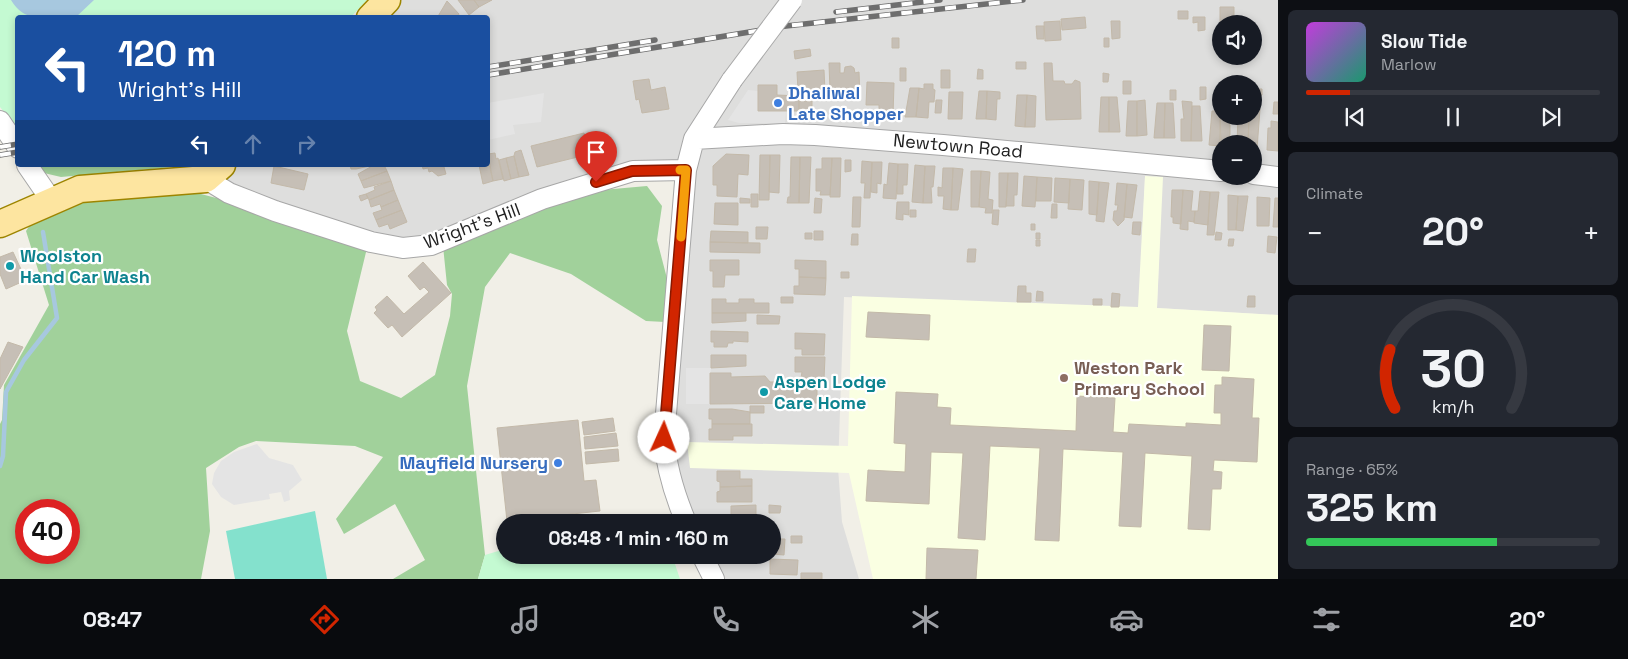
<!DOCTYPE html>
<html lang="en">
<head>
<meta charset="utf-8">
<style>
	body { margin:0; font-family:"Space Grotesk",sans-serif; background:#242831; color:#f1f3f6; height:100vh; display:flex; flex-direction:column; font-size:19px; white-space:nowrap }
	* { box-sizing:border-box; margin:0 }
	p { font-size:16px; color:#9ea1a6 }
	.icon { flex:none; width:28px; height:28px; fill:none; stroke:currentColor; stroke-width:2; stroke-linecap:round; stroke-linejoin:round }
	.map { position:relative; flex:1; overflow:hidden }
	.drawer { display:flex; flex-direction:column; gap:10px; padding:10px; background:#0d0f14; width:350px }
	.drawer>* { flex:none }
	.guide { position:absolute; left:15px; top:15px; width:475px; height:152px; border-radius:5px; box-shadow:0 2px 8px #0003; background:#1a4fa0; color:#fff; overflow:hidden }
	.fabs { position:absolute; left:1212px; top:15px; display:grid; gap:10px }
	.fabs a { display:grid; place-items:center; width:50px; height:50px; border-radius:50%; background:#171b24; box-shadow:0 2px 8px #0003; font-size:25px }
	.speed { position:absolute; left:15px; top:499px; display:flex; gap:10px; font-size:25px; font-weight:700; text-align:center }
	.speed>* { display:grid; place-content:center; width:65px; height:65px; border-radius:50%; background:#171b24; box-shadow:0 2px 8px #0003; line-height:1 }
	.speed .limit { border:8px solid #d22; background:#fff; color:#111 }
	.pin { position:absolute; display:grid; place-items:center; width:42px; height:42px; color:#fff; margin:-51px -21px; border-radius:50% 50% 50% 0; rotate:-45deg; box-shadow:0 0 5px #0007 }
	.pin .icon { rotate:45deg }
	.me { position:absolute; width:55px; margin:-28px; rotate:2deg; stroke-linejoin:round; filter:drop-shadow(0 0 4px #0008) }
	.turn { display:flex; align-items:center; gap:18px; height:105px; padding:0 20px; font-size:22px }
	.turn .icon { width:65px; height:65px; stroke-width:2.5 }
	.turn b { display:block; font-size:35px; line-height:42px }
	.lanes { display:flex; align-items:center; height:48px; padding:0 20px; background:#0003; justify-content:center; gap:25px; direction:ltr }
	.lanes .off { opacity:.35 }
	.big { font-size:38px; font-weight:800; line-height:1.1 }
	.drawer .tile { flex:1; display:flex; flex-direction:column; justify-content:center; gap:8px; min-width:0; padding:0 18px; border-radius:8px; background:#242831 }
	.drawer .dial { align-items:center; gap:0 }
	.dial svg { height:130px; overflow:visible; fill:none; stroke:#363941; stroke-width:7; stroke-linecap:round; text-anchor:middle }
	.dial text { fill:#f1f3f6; stroke:none }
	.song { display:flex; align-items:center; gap:15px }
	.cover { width:60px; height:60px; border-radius:8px; background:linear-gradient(135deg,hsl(290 70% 55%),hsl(160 70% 35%)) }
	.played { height:5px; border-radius:2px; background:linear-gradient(90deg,#d12500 15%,#363941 15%) }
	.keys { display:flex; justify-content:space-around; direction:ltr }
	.heat { display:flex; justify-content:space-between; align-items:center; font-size:28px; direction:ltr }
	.charge { height:8px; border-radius:4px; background:linear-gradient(90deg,#34c759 65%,#363941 0) }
	.trip { position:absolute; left:496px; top:514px; width:285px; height:50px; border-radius:25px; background:#171b24; box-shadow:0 2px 8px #0003; font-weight:800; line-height:50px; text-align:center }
	.tabs { display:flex; height:80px; justify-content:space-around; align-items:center; background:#090b0e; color:#9ea1a6 }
	.tabs .icon { width:35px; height:35px }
	.tabs .on { color:#d12500 }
	.tabs b { font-size:22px; color:#f1f3f6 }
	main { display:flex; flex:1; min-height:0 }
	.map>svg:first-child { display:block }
</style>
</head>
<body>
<main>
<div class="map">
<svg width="1278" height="579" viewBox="0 0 1278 579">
	<rect width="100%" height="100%" fill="#f1efe7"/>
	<!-- residential -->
	<path fill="#dededd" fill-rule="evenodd" d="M 387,0 L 1278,0 L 1278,315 L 1157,308 L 1162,177 L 1145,177 L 1139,308 L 844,297 L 838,468 L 842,522 L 859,579 L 714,579 L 702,555 L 772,555 L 772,522 L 686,522 L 665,454 L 685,170 L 667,169 L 403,248 L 206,179 L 222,165 L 488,165 L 488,18 L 370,17 ZM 1221,24 L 1254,24 L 1254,56 L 1221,56 ZM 1221,84 L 1254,84 L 1254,116 L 1221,116 ZM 1221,144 L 1254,144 L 1254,176 L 1221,176 Z"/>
	<!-- education -->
	<path fill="#faffe2" d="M 1145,176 L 1163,177 L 1157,308 L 1278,315 L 1278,579 L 873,579 L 849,473 L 690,468 L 687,442 L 848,446 L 852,296 L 1138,307 Z"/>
	<!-- forest -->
	<path fill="#a1d19b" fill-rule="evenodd" d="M 40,165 L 195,165 L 61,177 L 44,173 Z
		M 647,186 L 662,206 L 657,240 L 670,290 L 665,322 L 646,321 L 571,274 L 510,253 L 485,287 L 467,386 L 485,555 L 478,579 L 393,579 L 425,560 L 395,504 L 344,534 L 336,519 L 383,457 L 355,446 L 256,441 L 239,447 L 206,468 L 210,531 L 201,579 L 0,579 L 0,424 L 2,420 L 4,385 L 49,305 L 26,231 L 38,213 L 86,196 L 190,187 L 201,194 L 243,205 L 367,248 L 347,331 L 360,381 L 401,398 L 435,375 L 450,316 L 452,294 L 447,285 L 443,246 L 531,213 L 602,190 ZM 26,510 L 69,510 L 69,552 L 26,552 Z"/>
	<!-- park -->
	<path fill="#c4fad2" d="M 0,0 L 367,0 L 351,17 L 18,18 L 17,128 L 0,107 Z
		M 505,549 L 505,555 L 672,555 L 680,579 L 478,579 L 485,555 Z"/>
	<!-- pitch -->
	<path fill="#84e1cd" d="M 315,511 L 327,579 L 235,579 L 226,531 Z"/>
	<!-- parking -->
	<path fill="#e4e4e4" d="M 748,90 L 758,91 L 758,111 L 786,111 L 785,123 L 739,123 L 728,120 Z
		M 544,93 L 541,122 L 513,125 L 515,134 L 488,140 L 488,103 Z
		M 686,368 L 711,368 L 710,404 L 686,404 Z
		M 257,444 L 269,458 L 293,465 L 302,480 L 289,491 L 290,500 L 284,502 L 281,492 L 269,494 L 270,499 L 234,505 L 221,497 L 212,484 L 214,473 L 221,461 L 234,452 Z"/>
	<!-- water -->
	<path fill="#a7c8df" d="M 11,0 L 94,0 L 76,17 C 50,18 26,25 11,0 Z"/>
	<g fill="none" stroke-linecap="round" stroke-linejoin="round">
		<!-- stream -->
		<path stroke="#a7c8df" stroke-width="4.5" d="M 0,466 L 3,456 L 6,392 L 24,360 L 57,318 L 43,232"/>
	</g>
	<!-- building -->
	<path fill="#c6bfb6" stroke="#c3b9a9" d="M 458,0 L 474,0 L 479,7 L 469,15 Z
		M 474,0 L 492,0 L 479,7 Z
		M 447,1 L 459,14 L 457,18 L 437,18 Z
		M 1220,7 L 1234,7 L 1234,24 L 1220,24 Z
		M 1178,11 L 1188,11 L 1188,19 L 1178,19 Z
		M 1085,17 L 1086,28 L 1062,30 L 1061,19 Z
		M 1193,17 L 1205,17 L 1205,30 L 1198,31 L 1198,22 L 1193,23 Z
		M 1060,21 L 1061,40 L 1045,41 L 1044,22 Z
		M 1111,21 L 1120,21 L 1120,38 L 1112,39 Z
		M 1036,26 L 1044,26 L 1044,39 L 1037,39 Z
		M 892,38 L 899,38 L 899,48 L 892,48 Z
		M 1104,38 L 1109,38 L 1109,47 L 1104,47 Z
		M 810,49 L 811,56 L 795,59 L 794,51 Z
		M 1016,62 L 1026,62 L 1026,69 L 1016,69 Z
		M 829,63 L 840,63 L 840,73 L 844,73 L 845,67 L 851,66 L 854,68 L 855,73 L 859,72 L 860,99 L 837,100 L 837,91 L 830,91 Z
		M 1044,63 L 1052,63 L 1053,81 L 1064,81 L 1065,84 L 1072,84 L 1075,80 L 1080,82 L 1081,119 L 1046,120 Z
		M 900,68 L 906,68 L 906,81 L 900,81 Z
		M 978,69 L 983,70 L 983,79 L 977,79 Z
		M 824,70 L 825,92 L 798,91 L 797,72 Z
		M 941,70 L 950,70 L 950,88 L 941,88 Z
		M 1103,73 L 1109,74 L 1108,82 L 1103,82 Z
		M 649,79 L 651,90 L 665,87 L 669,109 L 642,113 L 639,99 L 636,100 L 633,81 Z
		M 1123,81 L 1131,81 L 1131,94 L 1123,94 Z
		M 867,82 L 894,83 L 893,116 L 879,115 L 879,105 L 866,105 Z
		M 924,84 L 933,84 L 933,89 L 935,90 L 934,102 L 929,102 L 928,118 L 916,117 L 919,88 L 924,89 Z
		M 758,85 L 777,85 L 777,95 L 799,96 L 799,111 L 758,111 Z
		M 1200,87 L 1206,87 L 1206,99 L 1200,100 Z
		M 910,88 L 919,88 L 916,117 L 905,117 Z
		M 1258,89 L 1262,89 L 1262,95 L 1258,96 Z
		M 1170,90 L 1176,90 L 1176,100 L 1170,100 Z
		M 979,91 L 987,91 L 986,119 L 976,119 Z
		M 987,91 L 1000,92 L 1000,99 L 997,99 L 996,120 L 986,119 Z
		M 949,92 L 963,92 L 962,119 L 948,119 Z
		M 1017,95 L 1027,95 L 1025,127 L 1015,126 Z
		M 1027,95 L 1036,96 L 1035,127 L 1025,127 Z
		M 1101,97 L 1109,97 L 1109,132 L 1099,132 Z
		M 1109,97 L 1117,97 L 1120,132 L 1109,132 Z
		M 936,100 L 942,100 L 941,113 L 935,113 Z
		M 1145,100 L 1147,135 L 1137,136 L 1137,101 Z
		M 799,101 L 812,101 L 812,116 L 799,116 Z
		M 1128,101 L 1137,101 L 1137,136 L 1126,136 Z
		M 1182,101 L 1192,102 L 1191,141 L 1181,141 L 1181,119 L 1184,119 Z
		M 1274,102 L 1278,102 L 1278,114 L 1273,114 Z
		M 1157,103 L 1165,103 L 1164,138 L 1154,138 Z
		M 1165,103 L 1173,103 L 1175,138 L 1164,138 Z
		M 1192,106 L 1200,106 L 1202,141 L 1191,141 Z
		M 1220,108 L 1221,116 L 1230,116 L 1230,144 L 1221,144 L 1221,146 Z
		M 1254,109 L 1260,109 L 1257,149 L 1254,149 L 1254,144 L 1248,144 L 1249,116 L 1254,116 Z
		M 1212,111 L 1220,111 L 1220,146 L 1209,145 Z
		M 1238,116 L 1249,116 L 1248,144 L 1237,144 Z
		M 1271,121 L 1278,122 L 1278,151 L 1267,150 L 1268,128 L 1271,128 Z
		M 584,133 L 590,154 L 537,167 L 531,146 Z
		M 521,150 L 529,175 L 519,177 L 514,156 L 515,152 Z
		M 495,153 L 496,159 L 498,158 L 503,179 L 493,181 L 488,154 Z
		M 726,154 L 749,155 L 748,175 L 738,174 L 737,197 L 717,196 L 717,185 L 713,185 L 713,166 Z
		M 760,155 L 770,155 L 769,200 L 759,200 Z
		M 770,155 L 780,155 L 779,193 L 769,192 Z
		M 514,156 L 519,177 L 511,179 L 506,158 Z
		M 791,157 L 800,157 L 799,203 L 787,203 L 788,197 L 790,197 Z
		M 800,157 L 811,157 L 809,203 L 799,203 Z
		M 506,158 L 511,179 L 504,181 L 499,160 Z
		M 822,158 L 832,158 L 830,195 L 820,195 L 821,191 L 816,191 L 816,169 L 822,169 Z
		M 832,158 L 841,158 L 840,197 L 830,197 Z
		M 488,160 L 493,181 L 483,184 L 479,165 L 488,165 Z
		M 845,160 L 851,160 L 851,171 L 845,172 Z
		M 862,161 L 872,162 L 870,198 L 864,198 L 865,183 L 861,183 Z
		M 872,162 L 882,162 L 881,184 L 877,183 L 877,193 L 871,192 Z
		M 889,163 L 898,164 L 896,199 L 883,198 L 884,184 L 887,185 Z
		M 898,164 L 908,164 L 907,185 L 903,185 L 903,194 L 897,194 Z
		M 350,165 L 374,165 L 356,169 L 351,169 Z
		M 374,165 L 384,165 L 387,171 L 361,181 L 358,174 Z
		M 422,165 L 446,165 L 444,167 L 446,174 L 438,176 L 432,171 L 429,172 L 428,168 L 423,169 Z
		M 915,165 L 925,166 L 923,203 L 912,202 Z
		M 274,166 L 308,174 L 304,190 L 271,183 Z
		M 925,166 L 935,166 L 933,187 L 931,187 L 932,203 L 923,203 Z
		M 943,168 L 953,168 L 951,210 L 943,209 L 944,196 L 938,196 L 938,187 L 942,188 Z
		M 953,168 L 963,169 L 958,210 L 951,210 Z
		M 387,171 L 391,181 L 364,188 L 361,181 Z
		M 971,171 L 981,171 L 979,207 L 971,207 Z
		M 981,171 L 990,172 L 988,199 L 993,200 L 992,213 L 985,213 L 986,208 L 979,207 Z
		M 999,173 L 1008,173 L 1006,207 L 999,207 Z
		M 1008,173 L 1018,173 L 1017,195 L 1014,195 L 1014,206 L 1006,206 Z
		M 1024,176 L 1037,177 L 1035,207 L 1022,206 Z
		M 1037,177 L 1052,178 L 1051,201 L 1036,201 Z
		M 1055,178 L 1070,179 L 1069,203 L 1054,202 Z
		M 1070,179 L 1084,180 L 1082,210 L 1068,209 Z
		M 391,181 L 394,190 L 369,200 L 366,194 L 375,190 L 374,187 Z
		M 1089,181 L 1099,182 L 1097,215 L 1089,214 Z
		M 1099,182 L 1109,183 L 1104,222 L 1096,221 Z
		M 1117,183 L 1127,184 L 1124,220 L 1118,226 L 1113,220 L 1114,211 L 1117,211 L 1118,205 L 1115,205 Z
		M 1127,184 L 1137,185 L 1132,218 L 1124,217 Z
		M 394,190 L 398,200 L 381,207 L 380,204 L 371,207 L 369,200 Z
		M 1172,190 L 1183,190 L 1181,224 L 1173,223 L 1173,217 L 1171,217 Z
		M 1183,190 L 1193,191 L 1191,211 L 1195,211 L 1194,222 L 1188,221 L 1188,230 L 1180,229 Z
		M 1200,191 L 1210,192 L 1208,225 L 1194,223 L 1195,211 L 1198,211 Z
		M 1210,192 L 1219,192 L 1214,235 L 1207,235 Z
		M 366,194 L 368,198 L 361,201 L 359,196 Z
		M 751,194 L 758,194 L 758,207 L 751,207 Z
		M 1228,195 L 1238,196 L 1236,230 L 1228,230 Z
		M 1238,196 L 1248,196 L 1243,231 L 1236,230 Z
		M 853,197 L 861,197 L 860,227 L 852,227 Z
		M 1257,197 L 1270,198 L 1269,226 L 1257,226 Z
		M 740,198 L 750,199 L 750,203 L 740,203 Z
		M 815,198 L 822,199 L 821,213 L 814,213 Z
		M 1275,198 L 1278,198 L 1278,227 L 1273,227 Z
		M 398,200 L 402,210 L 376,220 L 373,213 L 382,210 L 381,207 Z
		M 897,202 L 909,202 L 909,215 L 903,214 L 903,220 L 896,219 Z
		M 715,203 L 738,203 L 738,225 L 714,224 Z
		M 1052,204 L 1057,204 L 1057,218 L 1051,218 Z
		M 402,210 L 407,222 L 390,229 L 388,224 L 379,227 L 376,220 Z
		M 910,210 L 916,210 L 916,217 L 910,217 Z
		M 993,210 L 999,210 L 998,225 L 992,224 Z
		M 1133,222 L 1141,222 L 1140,235 L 1132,234 Z
		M 1031,224 L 1035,224 L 1035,230 L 1031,230 Z
		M 756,227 L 768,227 L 767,239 L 756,239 Z
		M 711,231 L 748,232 L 748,243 L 710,242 Z
		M 814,231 L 823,231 L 823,240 L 814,240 Z
		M 1216,232 L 1222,233 L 1221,240 L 1215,240 Z
		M 805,233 L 812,233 L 812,239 L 805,239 Z
		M 1036,233 L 1040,233 L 1040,239 L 1036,239 Z
		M 852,234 L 858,234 L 858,245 L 851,245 Z
		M 1268,236 L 1277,237 L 1275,253 L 1267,252 Z
		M 1229,239 L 1234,239 L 1233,246 L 1228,246 Z
		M 1036,240 L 1040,240 L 1040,246 L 1036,246 Z
		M 710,242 L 760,243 L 760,253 L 710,252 Z
		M 968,249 L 976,249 L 975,262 L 967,262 Z
		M 13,252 L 26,280 L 6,289 L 0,274 L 0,257 Z
		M 710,260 L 739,260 L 739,275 L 725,275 L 724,287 L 713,287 L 713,271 L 710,271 Z
		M 795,260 L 826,261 L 826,278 L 799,277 L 799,269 L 795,269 Z
		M 423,262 L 451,293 L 402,337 L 392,325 L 388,328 L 374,313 L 377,310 L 375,307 L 387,296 L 404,314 L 429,292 L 424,287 L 420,290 L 408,276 Z
		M 841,272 L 849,272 L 849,278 L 841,278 Z
		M 799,277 L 826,278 L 825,295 L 794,294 L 794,286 L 799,286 Z
		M 1018,286 L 1026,286 L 1026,293 L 1031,293 L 1031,302 L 1017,302 Z
		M 1037,291 L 1043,292 L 1043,301 L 1036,301 Z
		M 1112,293 L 1120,294 L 1119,307 L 1111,307 Z
		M 1248,296 L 1255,296 L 1255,307 L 1247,307 Z
		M 781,297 L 793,297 L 793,303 L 781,303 Z
		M 712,299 L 726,299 L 726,303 L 739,303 L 739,299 L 754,299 L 754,303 L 769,303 L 769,313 L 712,313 Z
		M 1093,299 L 1102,299 L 1102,305 L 1093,305 Z
		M 868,312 L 930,315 L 929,340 L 866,337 Z
		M 712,313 L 746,313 L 746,321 L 712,323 Z
		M 757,315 L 780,316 L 779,324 L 757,324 Z
		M 1204,325 L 1231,326 L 1229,371 L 1202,370 Z
		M 711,331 L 748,332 L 748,342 L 733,341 L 733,343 L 728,343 L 727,347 L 714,347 L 714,342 L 711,342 Z
		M 795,333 L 825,334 L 824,355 L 802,355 L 802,349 L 795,349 Z
		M 8,342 L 23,347 L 0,389 L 0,359 Z
		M 711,355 L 746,355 L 746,366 L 711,368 Z
		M 795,357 L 825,357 L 824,379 L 801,378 L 802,372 L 795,372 Z
		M 710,373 L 731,373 L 731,377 L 765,376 L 770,382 L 817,381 L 817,403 L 710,404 Z
		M 1222,377 L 1254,379 L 1252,418 L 1259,418 L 1257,462 L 1214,460 L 1213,471 L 1222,472 L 1221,489 L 1212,489 L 1210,530 L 1188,529 L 1192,456 L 1145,453 L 1141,527 L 1119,526 L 1123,452 L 1063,449 L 1059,541 L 1035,540 L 1040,448 L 990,446 L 985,540 L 958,538 L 963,453 L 931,452 L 929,504 L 866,501 L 868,470 L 905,472 L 906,444 L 894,443 L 896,392 L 938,394 L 937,407 L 951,408 L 950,425 L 1076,431 L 1077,396 L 1115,398 L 1113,432 L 1128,433 L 1129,424 L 1186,427 L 1186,423 L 1221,425 L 1221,413 L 1214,413 L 1215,385 L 1222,385 Z
		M 750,406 L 764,406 L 764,413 L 750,413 Z
		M 709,409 L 732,409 L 750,412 L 750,424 L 712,424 L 712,419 L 709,419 Z
		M 613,418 L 615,431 L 584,435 L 582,422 Z
		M 578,420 L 584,481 L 596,480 L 600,511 L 507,521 L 497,428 Z
		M 712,424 L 752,424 L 752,436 L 733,436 L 733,440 L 709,440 L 709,429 L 712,429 Z
		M 616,433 L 618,446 L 585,449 L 584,437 Z
		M 618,449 L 619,461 L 586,464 L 585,452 Z
		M 717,471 L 740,471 L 740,479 L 752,479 L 752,486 L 720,487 L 720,482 L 717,481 Z
		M 752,486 L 752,502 L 717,502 L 717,492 L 720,491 L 720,487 Z
		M 756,505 L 756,522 L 731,522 L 731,506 Z
		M 769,505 L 781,506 L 780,513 L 769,513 Z
		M 791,536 L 802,536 L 802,543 L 791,543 Z
		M 772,539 L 785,539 L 784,555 L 772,554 Z
		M 927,548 L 978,550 L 976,579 L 926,579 Z
		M 770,559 L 798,560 L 797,575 L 770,574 Z
		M 801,573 L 822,573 L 822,579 L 801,579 Z"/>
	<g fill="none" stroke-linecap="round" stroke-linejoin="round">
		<defs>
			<path id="tertiary" d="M 0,121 L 18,148
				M 694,139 L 783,134 L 815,135 L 943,145 L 1221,171
				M 27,165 L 51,200
				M 1254,174 L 1278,177
				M 206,179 L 229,193 L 275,211 L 371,242 L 403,248 L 431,245 L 542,199 L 633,171 L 686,170
				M 686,522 C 675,496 666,466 664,438 L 686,170 L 694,139 L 732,80
				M 702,555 L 714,579"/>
			<path id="primary" d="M 370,18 L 387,0
				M 0,224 L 80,189 L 206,179 L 222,165"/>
		</defs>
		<!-- tertiary casing -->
		<use href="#tertiary" stroke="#a7a7a7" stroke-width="22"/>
		<!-- primary casing -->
		<use href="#primary" stroke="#9d8500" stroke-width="29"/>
		<!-- tertiary -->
		<use href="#tertiary" stroke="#fff" stroke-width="20"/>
		<!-- primary -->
		<use href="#primary" stroke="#fde5a0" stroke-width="26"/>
		<defs>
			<path id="rail" d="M 836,12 L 940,0
				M 488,67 L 655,40
				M 488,75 L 786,26 L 1023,0
				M 0,147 L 18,144
				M 0,155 L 18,152"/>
		</defs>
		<!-- rail casing -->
		<use href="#rail" stroke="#6e6e6e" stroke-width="5.5"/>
		<!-- rail -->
		<use href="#rail" stroke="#fff" stroke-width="4" stroke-dasharray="11" stroke-linecap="butt"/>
		<defs>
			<path id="tertiary-bridge" d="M 732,80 L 792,0"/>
		</defs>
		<!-- tertiary-bridge casing -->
		<use href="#tertiary-bridge" stroke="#a7a7a7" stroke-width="22" stroke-linecap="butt"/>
		<!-- tertiary-bridge -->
		<use href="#tertiary-bridge" stroke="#fff" stroke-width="20"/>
	</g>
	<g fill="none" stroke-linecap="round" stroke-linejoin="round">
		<defs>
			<path id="route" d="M 596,182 L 632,171 L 686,170 L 664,438"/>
		</defs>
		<!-- route casing -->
		<use href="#route" stroke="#881800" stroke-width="12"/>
		<!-- route -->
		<use href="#route" stroke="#d12500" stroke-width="9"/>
		<!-- slow -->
		<path stroke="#f59e0b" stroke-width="9" d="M 680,170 L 686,170 L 681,237"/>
	</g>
	<!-- markers -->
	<g fill="#3f7fe0" stroke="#fff" stroke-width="2">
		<circle cx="778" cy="103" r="5"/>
		<circle cx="558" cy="463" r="5"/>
	</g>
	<g fill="#0f9aa8" stroke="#fff" stroke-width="2">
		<circle cx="10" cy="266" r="5"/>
		<circle cx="764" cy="392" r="5"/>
	</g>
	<circle fill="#8d6e63" stroke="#fff" stroke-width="2" cx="1064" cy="378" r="5"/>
	<g text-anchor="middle" stroke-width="4.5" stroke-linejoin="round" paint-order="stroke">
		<!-- shop labels -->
		<g font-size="18" font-weight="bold" fill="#366cbe" stroke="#fff" text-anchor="start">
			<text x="788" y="99">Dhaliwal<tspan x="788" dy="21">Late Shopper</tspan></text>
			<text x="548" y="469" text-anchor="end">Mayfield Nursery</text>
		</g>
		<!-- street labels -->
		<g font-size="18" fill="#202020" stroke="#fff">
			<text transform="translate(958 146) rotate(5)" y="6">Newtown Road</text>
			<text transform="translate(472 226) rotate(-20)" y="6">Wright's Hill</text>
		</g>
		<!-- culture labels -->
		<g font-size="18" font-weight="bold" fill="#0d838f" stroke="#fff" text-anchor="start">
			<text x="20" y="262">Woolston<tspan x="20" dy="21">Hand Car Wash</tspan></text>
			<text x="774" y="388">Aspen Lodge<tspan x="774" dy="21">Care Home</tspan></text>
		</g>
		<!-- education labels -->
		<g font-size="18" font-weight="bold" fill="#785e54" stroke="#fff" text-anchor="start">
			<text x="1074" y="374">Weston Park<tspan x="1074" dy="21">Primary School</tspan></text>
		</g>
	</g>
</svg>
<div class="fabs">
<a><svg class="icon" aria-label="sound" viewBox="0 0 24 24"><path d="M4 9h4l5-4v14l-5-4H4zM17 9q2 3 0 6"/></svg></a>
<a>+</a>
<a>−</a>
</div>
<div class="speed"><div class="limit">40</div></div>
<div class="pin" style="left:596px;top:182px;background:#d93025"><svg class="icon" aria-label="arrive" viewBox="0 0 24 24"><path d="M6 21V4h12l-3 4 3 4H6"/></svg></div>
<svg class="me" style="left:664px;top:438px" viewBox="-20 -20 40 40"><circle r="19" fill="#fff"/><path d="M0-13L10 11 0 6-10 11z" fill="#d12500"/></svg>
<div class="trip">08:48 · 1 min · 160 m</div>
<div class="guide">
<div class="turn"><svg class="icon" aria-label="left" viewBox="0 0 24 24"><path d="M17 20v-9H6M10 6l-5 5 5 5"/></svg><div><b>120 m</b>Wright's Hill</div></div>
<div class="lanes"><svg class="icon" aria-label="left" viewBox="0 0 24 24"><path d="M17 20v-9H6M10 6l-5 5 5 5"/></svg><svg class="icon off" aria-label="ahead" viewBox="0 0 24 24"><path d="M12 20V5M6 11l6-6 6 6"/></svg><svg class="icon off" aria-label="right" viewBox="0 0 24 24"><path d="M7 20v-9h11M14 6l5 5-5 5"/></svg></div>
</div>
</div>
<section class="drawer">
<div class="tile">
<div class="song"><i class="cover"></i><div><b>Slow Tide</b><p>Marlow</p></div></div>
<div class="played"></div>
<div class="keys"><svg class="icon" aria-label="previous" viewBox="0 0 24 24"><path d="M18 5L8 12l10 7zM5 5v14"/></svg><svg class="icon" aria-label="pause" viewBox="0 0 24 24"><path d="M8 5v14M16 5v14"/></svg><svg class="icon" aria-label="next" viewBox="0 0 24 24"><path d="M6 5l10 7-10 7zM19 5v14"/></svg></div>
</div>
<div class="tile"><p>Climate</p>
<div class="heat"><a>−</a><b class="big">20°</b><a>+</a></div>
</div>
<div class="tile dial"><svg viewBox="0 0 100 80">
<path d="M14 69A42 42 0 1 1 86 69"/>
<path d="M14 69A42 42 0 0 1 11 33" stroke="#d12500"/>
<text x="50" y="56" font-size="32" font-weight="700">30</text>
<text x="50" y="72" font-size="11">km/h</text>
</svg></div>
<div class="tile"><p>Range · 65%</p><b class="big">325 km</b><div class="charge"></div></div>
</section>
</main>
<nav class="tabs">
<b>08:47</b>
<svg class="icon on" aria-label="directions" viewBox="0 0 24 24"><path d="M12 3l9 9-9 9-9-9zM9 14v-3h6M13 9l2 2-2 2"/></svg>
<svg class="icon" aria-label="music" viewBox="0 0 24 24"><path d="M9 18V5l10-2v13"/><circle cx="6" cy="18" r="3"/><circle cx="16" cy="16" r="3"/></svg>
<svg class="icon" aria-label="phone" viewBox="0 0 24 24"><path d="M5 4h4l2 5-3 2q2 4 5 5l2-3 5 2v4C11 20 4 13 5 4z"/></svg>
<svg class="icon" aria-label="climate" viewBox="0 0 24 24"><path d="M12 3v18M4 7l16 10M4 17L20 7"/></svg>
<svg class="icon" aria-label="car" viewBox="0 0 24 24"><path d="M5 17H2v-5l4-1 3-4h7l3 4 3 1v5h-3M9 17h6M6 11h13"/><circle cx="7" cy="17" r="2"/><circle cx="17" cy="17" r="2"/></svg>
<svg class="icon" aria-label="filters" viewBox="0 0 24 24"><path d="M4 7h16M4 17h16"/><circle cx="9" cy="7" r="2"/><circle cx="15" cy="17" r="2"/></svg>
<b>20°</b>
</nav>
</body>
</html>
